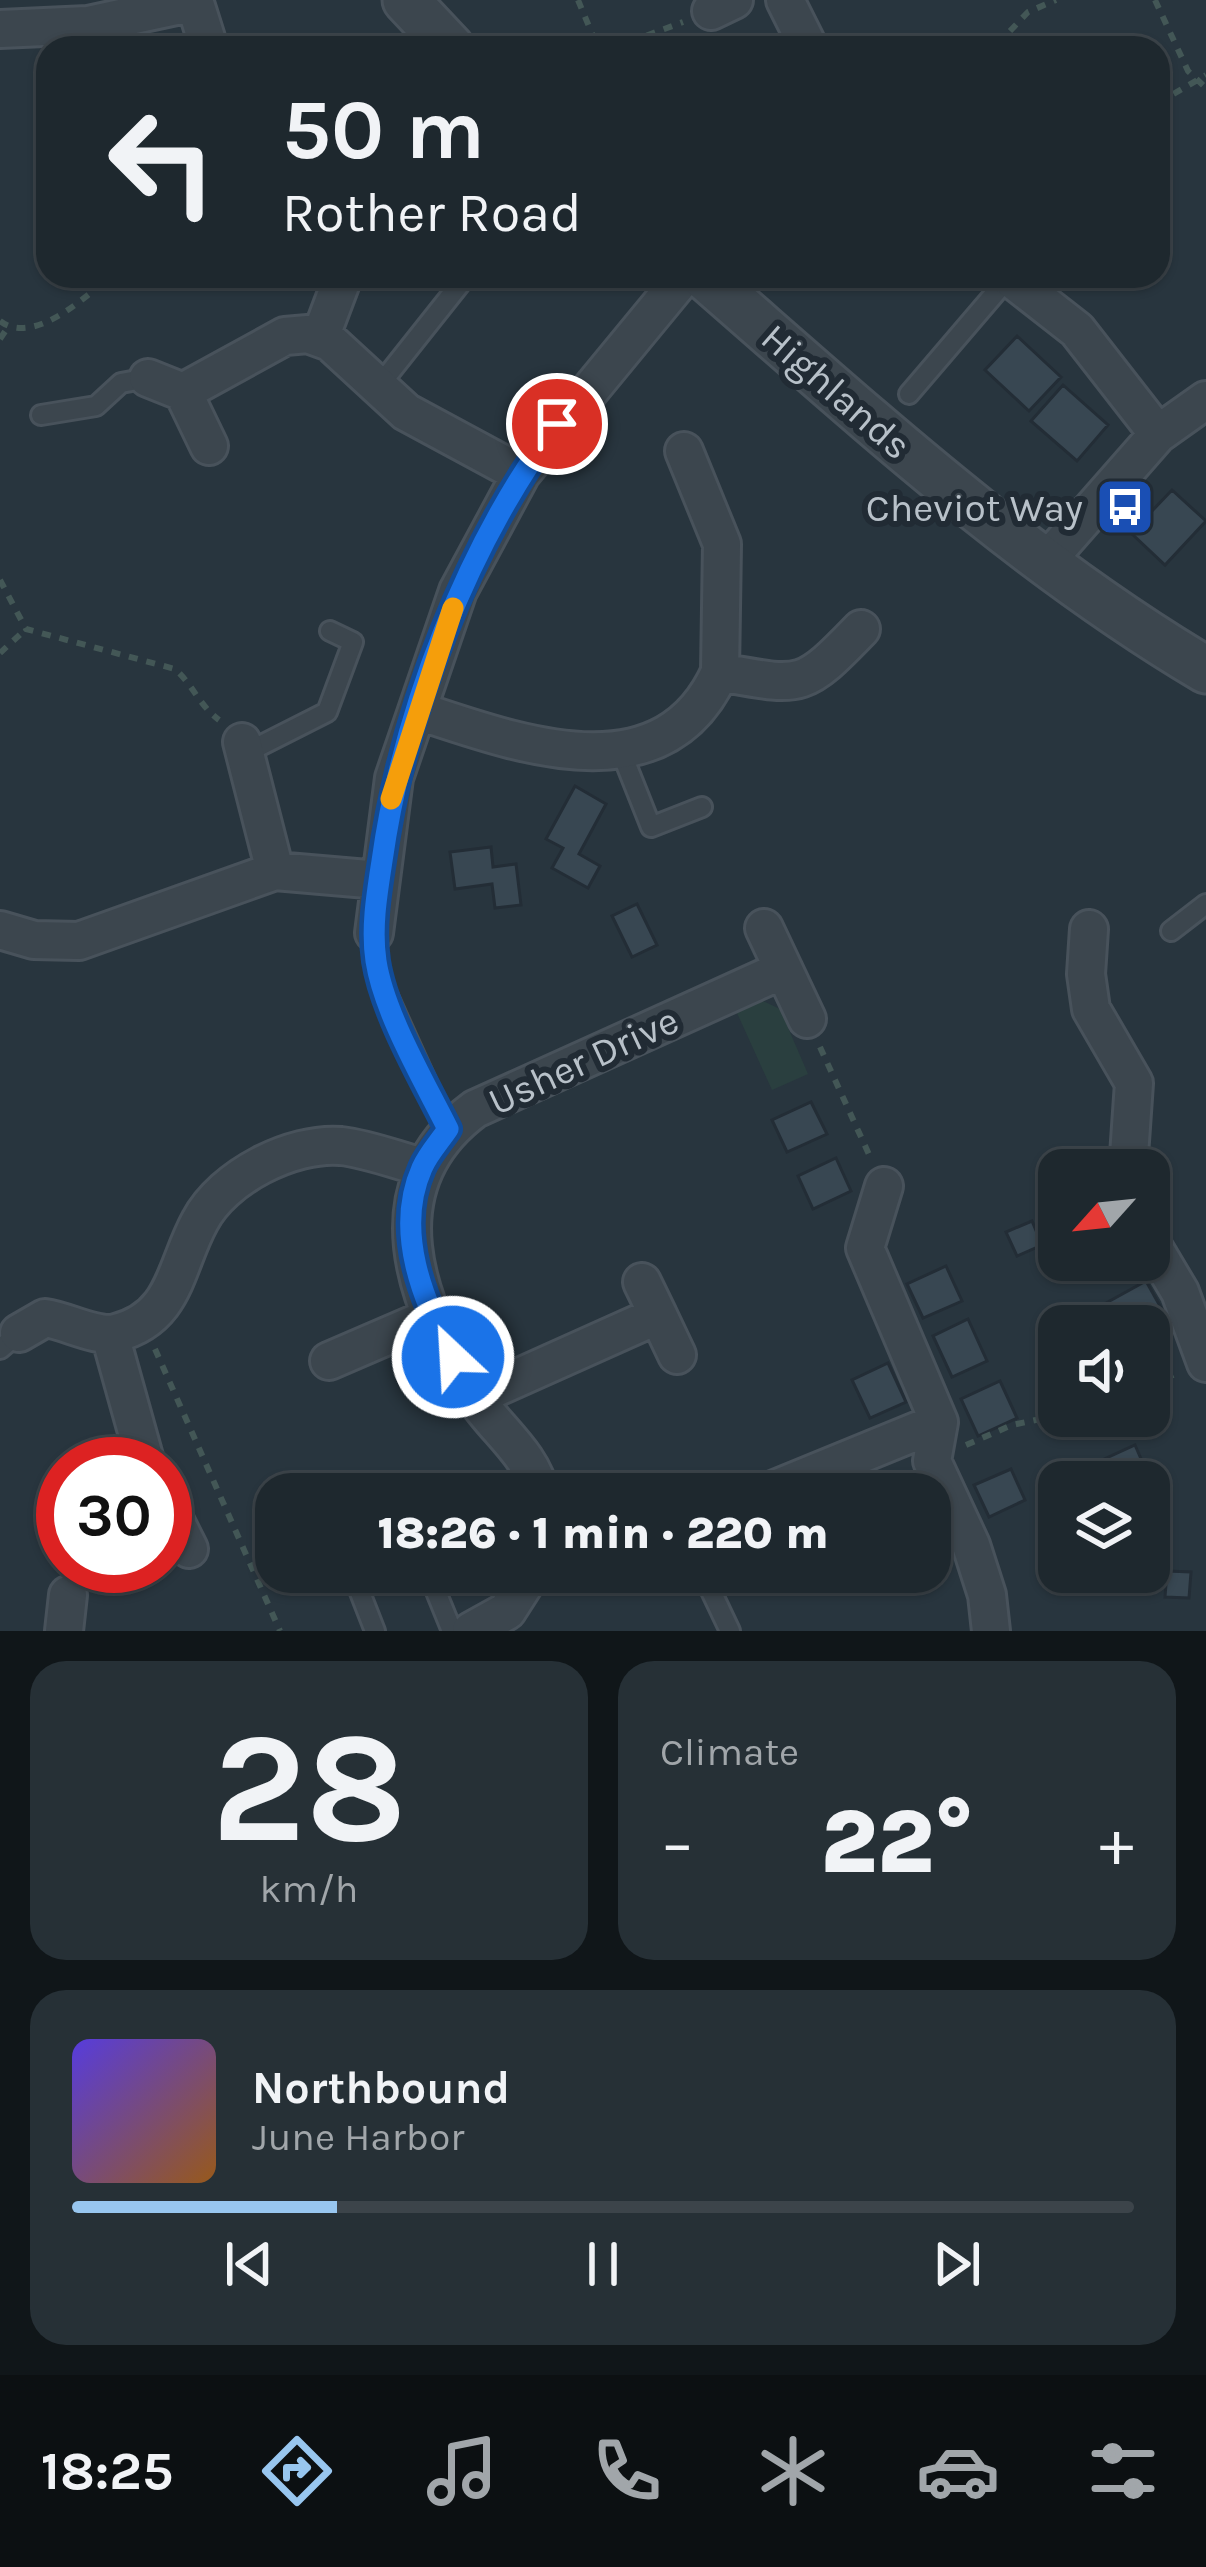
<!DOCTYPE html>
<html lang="en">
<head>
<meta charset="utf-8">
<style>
	body { margin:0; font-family:Karla,sans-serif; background:#263036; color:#f1f3f6; height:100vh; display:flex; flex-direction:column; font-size:45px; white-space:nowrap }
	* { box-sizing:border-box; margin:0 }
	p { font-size:39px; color:#a1a6aa }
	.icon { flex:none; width:66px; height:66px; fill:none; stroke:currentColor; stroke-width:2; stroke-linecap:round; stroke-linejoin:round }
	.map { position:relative; height:1631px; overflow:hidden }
	.sheet { display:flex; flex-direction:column; gap:30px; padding:30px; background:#101619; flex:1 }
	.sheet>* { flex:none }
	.top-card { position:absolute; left:36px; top:36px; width:1134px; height:252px; border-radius:36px; box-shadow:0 3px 9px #0004,0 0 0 3px #3c444a; background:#1e282e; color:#f1f3f6; overflow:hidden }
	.needle { width:78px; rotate:243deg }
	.buttons { position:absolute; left:1038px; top:1149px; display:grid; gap:24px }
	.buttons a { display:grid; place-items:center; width:132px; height:132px; border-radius:24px; background:#1e282e; box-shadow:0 3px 9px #0004,0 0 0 3px #3c444a; font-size:60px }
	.speed { position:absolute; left:36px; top:1437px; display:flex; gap:24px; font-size:60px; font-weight:700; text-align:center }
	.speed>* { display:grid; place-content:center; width:156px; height:156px; border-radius:50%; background:#1e282e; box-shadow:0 3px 9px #0004,0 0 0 3px #3c444a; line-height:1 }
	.speed .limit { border:18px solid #d22; background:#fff; color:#111 }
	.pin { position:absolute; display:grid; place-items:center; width:102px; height:102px; color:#fff; margin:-51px; border:6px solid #fff; border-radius:50%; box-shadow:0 3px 12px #0007 }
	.me { position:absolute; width:132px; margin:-66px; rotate:335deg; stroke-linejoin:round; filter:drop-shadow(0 0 9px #0008) }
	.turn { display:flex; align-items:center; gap:42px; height:252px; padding:0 48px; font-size:54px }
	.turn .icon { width:156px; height:156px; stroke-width:2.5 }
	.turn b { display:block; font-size:84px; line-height:102px }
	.big { font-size:90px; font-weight:800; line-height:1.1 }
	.sheet .card { flex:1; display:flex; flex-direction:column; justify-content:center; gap:18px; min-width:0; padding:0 42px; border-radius:36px; background:#263036 }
	.sheet .dial { align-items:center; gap:0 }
	.dial b { font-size:156px; line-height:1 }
	.song { display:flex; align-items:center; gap:36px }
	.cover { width:144px; height:144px; border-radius:18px; background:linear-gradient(135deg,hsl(250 70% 55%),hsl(30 70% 35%)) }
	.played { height:12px; border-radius:6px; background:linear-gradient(90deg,#98c6ef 25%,#3c444a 25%) }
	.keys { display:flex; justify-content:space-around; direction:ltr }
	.heat { display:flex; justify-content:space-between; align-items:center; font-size:66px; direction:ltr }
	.sheet .tiles { flex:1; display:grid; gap:30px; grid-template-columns:1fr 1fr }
	.card:last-child { grid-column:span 2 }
	.trip { position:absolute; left:255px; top:1473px; width:696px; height:120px; border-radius:36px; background:#1e282e; box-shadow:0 3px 9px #0004,0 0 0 3px #3c444a; font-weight:800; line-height:120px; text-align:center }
	.dock { display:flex; height:192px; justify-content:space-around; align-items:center; background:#0c1012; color:#a1a6aa }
	.dock .icon { width:84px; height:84px }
	.dock .selected { color:#98c6ef }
	.dock b { font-size:54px; color:#f1f3f6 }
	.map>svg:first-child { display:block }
</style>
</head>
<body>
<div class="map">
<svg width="1206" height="1631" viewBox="0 0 1206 1631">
	<rect width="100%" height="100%" fill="#28353e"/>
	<!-- green -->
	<path fill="#2a3f3f" d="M 763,1001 L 780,1009 L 808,1074 L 772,1090 L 737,1013 Z"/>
	<!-- building -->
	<path fill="#384752" stroke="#232d36" stroke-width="3" d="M 1017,336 L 1061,377 L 1029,411 L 985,370 Z
		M 1063,385 L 1108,425 L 1077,461 L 1031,421 Z
		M 1172,490 L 1206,521 L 1165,565 L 1131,533 Z
		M 575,786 L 606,804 L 579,854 L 600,866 L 588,888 L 552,868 L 563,848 L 546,839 Z
		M 491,847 L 493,867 L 516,864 L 521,905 L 495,908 L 492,884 L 455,889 L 450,852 Z
		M 637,904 L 657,945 L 632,957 L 612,916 Z
		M 811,1102 L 827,1134 L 787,1152 L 772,1120 Z
		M 1103,1155 L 1104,1170 L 1059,1170 L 1059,1217 L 1055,1158 Z
		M 836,1158 L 851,1191 L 813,1209 L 798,1176 Z
		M 1032,1221 L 1042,1245 L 1017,1256 L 1006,1232 Z
		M 946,1266 L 962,1301 L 923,1318 L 907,1284 Z
		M 1146,1281 L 1165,1315 L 1146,1326 L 1108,1326 L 1097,1308 Z
		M 968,1319 L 987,1361 L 952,1377 L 933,1336 Z
		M 888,1363 L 906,1402 L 870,1418 L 852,1380 Z
		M 1000,1381 L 1017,1418 L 978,1436 L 961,1399 Z
		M 1135,1445 L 1148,1475 L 1133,1482 L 1109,1482 L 1100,1461 Z
		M 1011,1469 L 1025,1500 L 989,1517 L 974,1485 Z
		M 1167,1571 L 1191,1572 L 1189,1598 L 1165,1597 Z
		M 438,1572 L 483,1572 L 445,1588 Z"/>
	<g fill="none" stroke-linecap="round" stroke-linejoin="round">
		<defs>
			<path id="service" d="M 992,48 L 996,48
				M 379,386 L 460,284
				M 909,394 L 1009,277
				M 41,415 L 96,406 L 121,383 L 148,378
				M 620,749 L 651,827 L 702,807
				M 244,754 L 327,712 L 353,642 L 330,631
				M 1171,931 L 1206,904
				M 374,933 L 378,974 L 448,1129
				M 0,1349 L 19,1333
				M 352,1572 L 375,1631
				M 428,1572 L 452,1631
				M 702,1572 L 730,1631"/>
			<path id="minor" d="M 194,0 L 206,38
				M 785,0 L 809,48
				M 711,11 L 734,0
				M 0,29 L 88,25 L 195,2
				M 1008,276 L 1077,330 L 1158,434
				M 320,338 L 343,277
				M 148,378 L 183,392
				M 209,446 L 183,392 L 285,336 L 308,334 L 330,342 L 406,412 L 521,474
				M 684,451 L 722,544 L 720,672
				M 1044,564 L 1158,434 L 1206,400
				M 419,711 C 519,744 663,798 720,672 C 802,687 802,690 861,629
				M 242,742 L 275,871
				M 764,928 L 807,1019
				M 1089,929 L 1086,974 L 1091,1009 L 1134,1083 L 1128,1170
				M 0,930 L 34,940 L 79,941 L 275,871 L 379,880
				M 374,933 L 394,778 L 458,591 L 521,474 L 684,276
				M 884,1186 L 865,1248 L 939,1422
				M 1149,1240 L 1180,1292 L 1206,1363
				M 658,1315 L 677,1355
				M 19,1333 L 45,1318 C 67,1321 97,1338 116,1333 C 176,1318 175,1266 200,1221 C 223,1177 292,1142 341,1146 C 368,1149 396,1160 422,1167
				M 110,1335 L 146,1464
				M 329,1361 L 431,1317
				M 475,1397 L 658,1315 L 642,1282
				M 540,1494 C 533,1455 494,1428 474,1396 C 414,1303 371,1186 475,1109 L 782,970
				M 763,1494 L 939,1422 L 932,1461 L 971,1545 L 987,1595 L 991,1631
				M 165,1501 L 189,1549
				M 64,1631 L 68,1595
				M 471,1631 L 507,1611 L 532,1572"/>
			<path id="tertiary" d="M 406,0 L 451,48
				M 704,276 C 865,416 1022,561 1206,670"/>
		</defs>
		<!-- service casing -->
		<use href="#service" stroke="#48525b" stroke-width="24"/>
		<!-- minor casing -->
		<use href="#minor" stroke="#48525b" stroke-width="42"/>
		<!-- tertiary casing -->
		<use href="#tertiary" stroke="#48525b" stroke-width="51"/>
		<!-- path -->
		<path stroke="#435756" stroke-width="6" stroke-dasharray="9 9" stroke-linecap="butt" d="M 578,0 L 598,48
			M 1155,0 L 1188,71 L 1206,88
			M 1010,31 L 1028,12 L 1056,0
			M 613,48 L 683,22
			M 1158,103 L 1206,75
			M 0,321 C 33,346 85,298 110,276
			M 0,339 L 8,327
			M 0,580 L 26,629 L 175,669 C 193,685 199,705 219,720
			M 0,653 L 26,629
			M 820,1047 L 872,1161
			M 155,1349 L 280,1631
			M 1149,1387 L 1179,1372
			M 966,1445 L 1012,1425 L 1059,1415"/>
		<!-- service -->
		<use href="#service" stroke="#3c464e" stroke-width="18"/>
		<!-- minor -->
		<use href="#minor" stroke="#3c464e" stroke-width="36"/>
		<!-- tertiary -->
		<use href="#tertiary" stroke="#3c464e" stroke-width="45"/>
	</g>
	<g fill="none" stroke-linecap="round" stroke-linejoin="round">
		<defs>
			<path id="route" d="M 453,1357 C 423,1301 394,1231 422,1168 C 428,1154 440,1141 448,1129 C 424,1081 384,1013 376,961 C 371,928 377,893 382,861 C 403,711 467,546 557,424"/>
		</defs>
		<!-- route casing -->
		<use href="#route" stroke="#114b97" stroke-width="30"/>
		<!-- route -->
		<use href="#route" stroke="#1a73e8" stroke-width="21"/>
		<!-- slow -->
		<path stroke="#f59e0b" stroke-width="21" d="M 391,799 L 453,608"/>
	</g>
	<!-- icons -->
	<defs>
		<symbol id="bus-square" viewBox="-11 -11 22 22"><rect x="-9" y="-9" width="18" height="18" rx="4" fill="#1a4fb4" stroke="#212b34"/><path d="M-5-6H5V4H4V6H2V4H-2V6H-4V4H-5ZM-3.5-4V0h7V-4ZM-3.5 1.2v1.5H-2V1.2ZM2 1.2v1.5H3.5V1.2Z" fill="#fff"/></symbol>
	</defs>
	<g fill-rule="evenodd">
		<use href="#bus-square" x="1092" y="474" width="66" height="66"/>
	</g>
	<g text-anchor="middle" stroke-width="12" stroke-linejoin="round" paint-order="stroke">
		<!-- street labels -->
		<g font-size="39" fill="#b8c1c9" stroke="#212b34">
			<text transform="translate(837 391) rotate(41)" y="14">Highlands</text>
			<text transform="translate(583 1060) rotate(-25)" y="14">Usher Drive</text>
		</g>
		<!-- poi labels -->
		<g font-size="39" fill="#b8c1c9" stroke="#212b34" text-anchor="end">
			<text x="1083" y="521">Cheviot Way</text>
		</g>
	</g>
</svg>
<div class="buttons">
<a><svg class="needle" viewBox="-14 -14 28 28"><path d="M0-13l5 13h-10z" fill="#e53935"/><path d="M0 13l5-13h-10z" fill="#a1a6aa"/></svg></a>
<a><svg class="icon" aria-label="sound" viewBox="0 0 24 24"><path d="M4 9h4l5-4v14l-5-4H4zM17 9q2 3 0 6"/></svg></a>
<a><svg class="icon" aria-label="layers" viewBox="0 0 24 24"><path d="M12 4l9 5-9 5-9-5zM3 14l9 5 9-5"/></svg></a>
</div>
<div class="speed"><div class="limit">30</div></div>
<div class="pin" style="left:557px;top:424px;background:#d93025"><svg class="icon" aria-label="arrive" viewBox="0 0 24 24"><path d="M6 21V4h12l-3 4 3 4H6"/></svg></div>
<svg class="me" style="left:453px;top:1357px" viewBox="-20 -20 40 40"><circle r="17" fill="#1a73e8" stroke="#fff" stroke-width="3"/><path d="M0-11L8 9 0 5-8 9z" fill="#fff"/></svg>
<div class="trip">18:26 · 1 min · 220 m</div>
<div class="top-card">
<div class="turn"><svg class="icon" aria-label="left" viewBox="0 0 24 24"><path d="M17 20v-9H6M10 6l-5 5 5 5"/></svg><div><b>50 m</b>Rother Road</div></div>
</div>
</div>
<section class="sheet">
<div class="tiles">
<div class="card dial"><b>28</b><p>km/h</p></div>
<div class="card"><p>Climate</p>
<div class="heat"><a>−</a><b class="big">22°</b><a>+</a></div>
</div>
<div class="card">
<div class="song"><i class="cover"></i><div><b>Northbound</b><p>June Harbor</p></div></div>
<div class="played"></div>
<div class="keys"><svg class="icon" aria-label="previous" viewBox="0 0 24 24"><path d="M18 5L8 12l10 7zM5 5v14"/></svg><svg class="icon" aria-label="pause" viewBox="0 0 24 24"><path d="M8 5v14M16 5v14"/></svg><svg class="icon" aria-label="next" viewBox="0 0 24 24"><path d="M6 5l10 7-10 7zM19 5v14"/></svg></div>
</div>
</div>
</section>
<nav class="dock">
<b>18:25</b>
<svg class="icon selected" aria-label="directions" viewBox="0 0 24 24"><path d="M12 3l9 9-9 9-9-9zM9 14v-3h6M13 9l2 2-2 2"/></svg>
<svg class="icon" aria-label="music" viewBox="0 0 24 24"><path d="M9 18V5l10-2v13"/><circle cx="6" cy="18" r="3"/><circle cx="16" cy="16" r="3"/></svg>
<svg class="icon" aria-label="phone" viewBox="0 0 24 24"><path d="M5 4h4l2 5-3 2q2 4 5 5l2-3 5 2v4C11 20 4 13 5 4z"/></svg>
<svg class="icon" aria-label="climate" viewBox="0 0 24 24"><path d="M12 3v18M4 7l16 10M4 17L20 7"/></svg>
<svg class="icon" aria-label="car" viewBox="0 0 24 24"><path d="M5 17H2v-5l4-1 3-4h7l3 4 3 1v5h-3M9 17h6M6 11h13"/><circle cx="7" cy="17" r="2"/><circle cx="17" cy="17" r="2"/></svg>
<svg class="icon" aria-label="filters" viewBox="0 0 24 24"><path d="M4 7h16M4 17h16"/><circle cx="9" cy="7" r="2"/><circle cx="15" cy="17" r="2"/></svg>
</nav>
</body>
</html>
